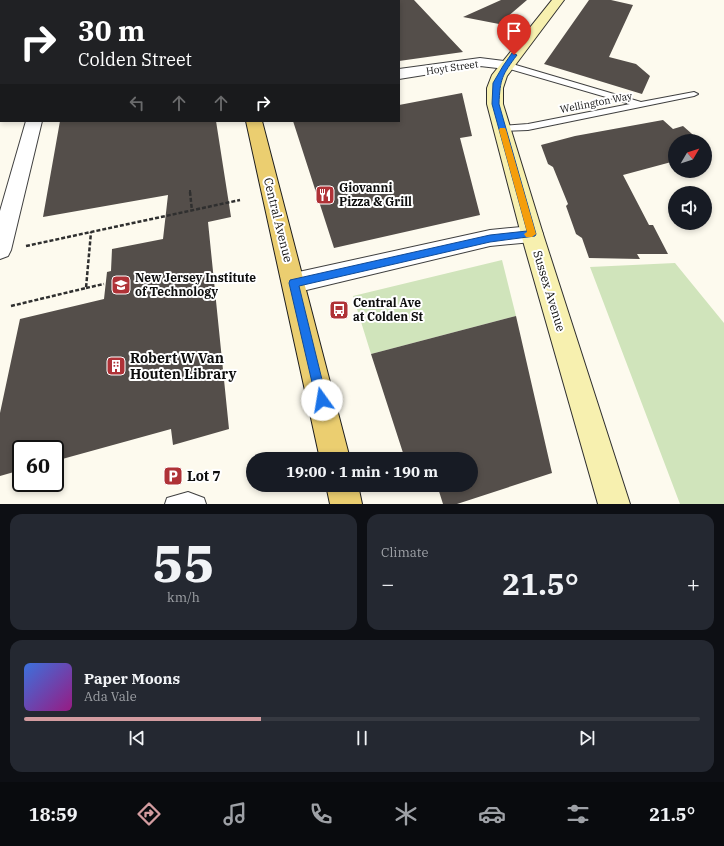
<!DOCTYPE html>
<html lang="en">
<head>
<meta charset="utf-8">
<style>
	body { margin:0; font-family:"IBM Plex Serif",serif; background:#242831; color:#f1f3f6; height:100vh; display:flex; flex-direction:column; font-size:15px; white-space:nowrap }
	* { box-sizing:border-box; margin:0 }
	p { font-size:13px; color:#9ea1a6 }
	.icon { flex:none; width:22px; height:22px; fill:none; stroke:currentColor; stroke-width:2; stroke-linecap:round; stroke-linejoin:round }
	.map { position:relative; height:504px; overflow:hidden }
	.drawer { display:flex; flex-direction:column; gap:10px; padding:10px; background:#0d0f14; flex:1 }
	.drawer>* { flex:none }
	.hud { position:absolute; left:0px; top:0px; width:400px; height:122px; box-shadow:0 2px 6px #0003; background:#202124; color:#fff; overflow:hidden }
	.needle { width:26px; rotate:51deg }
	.tools { position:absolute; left:668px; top:134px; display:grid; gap:8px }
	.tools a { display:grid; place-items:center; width:44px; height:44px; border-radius:50%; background:#171b24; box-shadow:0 2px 6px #0003; font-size:20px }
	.speed { position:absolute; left:12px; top:440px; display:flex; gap:8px; font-size:20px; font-weight:700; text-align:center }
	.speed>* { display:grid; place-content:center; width:52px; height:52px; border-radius:50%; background:#171b24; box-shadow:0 2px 6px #0003; line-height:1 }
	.speed .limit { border:2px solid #111; border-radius:6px; background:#fff; color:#111 }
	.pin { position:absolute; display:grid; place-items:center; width:34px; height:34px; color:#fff; margin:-41px -17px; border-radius:50% 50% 50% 0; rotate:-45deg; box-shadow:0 0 4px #0007 }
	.pin .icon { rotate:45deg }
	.me { position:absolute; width:44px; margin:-22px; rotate:347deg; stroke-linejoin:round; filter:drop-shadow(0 0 3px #0008) }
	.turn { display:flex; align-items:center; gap:14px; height:84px; padding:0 12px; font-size:18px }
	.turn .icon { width:52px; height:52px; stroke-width:2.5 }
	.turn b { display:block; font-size:28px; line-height:34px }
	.lanes { display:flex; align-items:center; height:38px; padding:0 12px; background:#0003; justify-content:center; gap:20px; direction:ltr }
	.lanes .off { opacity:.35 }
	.big { font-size:30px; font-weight:800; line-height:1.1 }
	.drawer .tile { flex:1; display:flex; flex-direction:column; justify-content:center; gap:6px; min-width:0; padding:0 14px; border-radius:12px; background:#242831 }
	.drawer .dial { align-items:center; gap:0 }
	.dial b { font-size:52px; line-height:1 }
	.song { display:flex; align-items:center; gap:12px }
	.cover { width:48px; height:48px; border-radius:6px; background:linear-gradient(135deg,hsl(220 70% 55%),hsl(310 70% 35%)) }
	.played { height:4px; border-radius:2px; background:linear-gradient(90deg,#d39ca0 35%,#363941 35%) }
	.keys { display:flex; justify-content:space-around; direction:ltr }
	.heat { display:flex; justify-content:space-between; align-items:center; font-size:22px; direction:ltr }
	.drawer .tiles { flex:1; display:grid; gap:10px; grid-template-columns:1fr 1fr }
	.tile:last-child { grid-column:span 2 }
	.trip { position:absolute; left:246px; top:452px; width:232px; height:40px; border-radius:20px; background:#171b24; box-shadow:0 2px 6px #0003; font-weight:800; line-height:40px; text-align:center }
	.dock { display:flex; height:64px; justify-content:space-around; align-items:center; background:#090b0e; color:#9ea1a6 }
	.dock .icon { width:28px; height:28px }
	.dock .selected { color:#d39ca0 }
	.dock b { font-size:18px; color:#f1f3f6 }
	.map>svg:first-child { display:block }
</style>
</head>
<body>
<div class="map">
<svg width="724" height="504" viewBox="0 0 724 504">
	<rect width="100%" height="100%" fill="#fdfaee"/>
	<!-- green -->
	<path fill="#d0e4bb" d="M 502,260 L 516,316 L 371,354 L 353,296 Z
		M 675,263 L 724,323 L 724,504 L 680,504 L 590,267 Z"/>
	<!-- building -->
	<path fill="#544e4a" d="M 399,0 L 414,0 L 463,52 L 399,61 Z
		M 501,0 L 527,0 L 499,24 L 463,17 Z
		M 589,0 L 611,0 L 633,5 L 609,57 L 636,64 L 650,76 L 642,94 L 544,64 Z
		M 462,93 L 472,136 L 460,138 L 480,215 L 334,248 L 293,121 L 399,121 L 399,105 Z
		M 663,120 L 673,129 L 683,126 L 700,141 L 675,141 L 675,161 L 623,175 L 649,225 L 653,225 L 668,254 L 637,254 L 640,259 L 589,258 L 582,238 L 576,234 L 566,206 L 568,204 L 553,167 L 548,164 L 541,145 L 575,136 Z
		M 60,121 L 216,121 L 231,217 L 208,222 L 229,429 L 173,445 L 171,429 L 55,461 L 55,449 L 21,449 L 21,470 L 0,476 L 0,413 L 20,319 L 104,299 L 107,272 L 111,271 L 112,249 L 163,239 L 168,195 L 43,217 Z
		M 516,316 L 552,473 L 457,504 L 443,504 L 437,485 L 471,485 L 471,459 L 405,459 L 371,354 Z"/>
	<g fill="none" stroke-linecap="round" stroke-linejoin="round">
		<defs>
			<path id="lane" d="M 503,63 L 509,63 L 641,102 L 694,92 L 698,94 L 694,96 L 528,130 L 502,131 L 499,130 L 498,128 L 499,126 L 528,124 L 630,104 L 503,67 Z
				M 188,492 L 204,498 L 206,504 L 165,504 L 167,498 Z"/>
			<path id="street" d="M 480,58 L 511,62 L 513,65 L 511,68 L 506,69 L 480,66 L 399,79 L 399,69 Z
				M 26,121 L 42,121 L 11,250 L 8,256 L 0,259 L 0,211 Z
				M 532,226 L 540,228 L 543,234 L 540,240 L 532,242 L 490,246 L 294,293 L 286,290 L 282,283 L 286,276 L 294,273 L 490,230 Z"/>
			<path id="secondary" d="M 134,0 L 154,0 L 133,1 Z
				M 552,0 L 564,0 L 507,76 L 503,88 L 503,104 L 543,234 L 630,504 L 598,504 L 521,234 L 487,104 L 487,88 L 492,75 Z
				M 0,13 L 1,13 L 1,21 L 0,21 Z"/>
			<path id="primary" d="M 219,0 L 231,0 L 232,1 L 220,1 Z
				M 246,121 L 262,121 L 350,459 L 320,459 Z
				M 326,485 L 358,485 L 362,504 L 330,504 Z"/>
		</defs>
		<!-- lane casing -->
		<use href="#lane" stroke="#404040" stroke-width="2"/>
		<!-- street casing -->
		<use href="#street" stroke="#404040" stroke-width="2"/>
		<!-- secondary casing -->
		<use href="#secondary" stroke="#2f2f2f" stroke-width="2"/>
		<!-- primary casing -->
		<use href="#primary" stroke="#1e1e1e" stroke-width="2"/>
		<!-- path-far1 -->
		<path stroke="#2f2f2f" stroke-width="2" stroke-dasharray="3 1.5" stroke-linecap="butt" d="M 190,190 L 190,193"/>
		<!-- path -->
		<path stroke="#2f2f2f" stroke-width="2.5" stroke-dasharray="4 2" stroke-linecap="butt" d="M 190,192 L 192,211
			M 26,246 L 240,200
			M 86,288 L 104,284
			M 11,306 L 86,288 L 91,232"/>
		<!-- lane -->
		<use href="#lane" fill="#fff" fill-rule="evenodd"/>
		<!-- street -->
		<use href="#street" fill="#fff" fill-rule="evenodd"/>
		<!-- secondary -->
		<use href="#secondary" fill="#f7f0af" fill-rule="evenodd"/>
		<!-- primary -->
		<use href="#primary" fill="#ebce70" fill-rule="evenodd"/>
	</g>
	<!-- route -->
	<path fill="#1a73e8" stroke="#114b97" d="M 512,53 L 517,55 C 502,75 500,79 499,104 L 536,234 L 535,236 L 490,242 L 299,286 L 327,400 L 326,404 L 322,406 L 317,404 L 289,283 L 290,280 L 490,235 L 527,231 L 492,104 L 493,83 L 503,66 Z"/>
	<!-- slow -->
	<path fill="#f59e0b" d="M 500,128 L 505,128 L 506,130 L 536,234 L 532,237 L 526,237 L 524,234 L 527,232 L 499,130 Z"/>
	<!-- icons -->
	<defs>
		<symbol id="restaurant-square" viewBox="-11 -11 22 22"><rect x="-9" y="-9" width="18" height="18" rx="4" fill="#af3237" stroke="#fff"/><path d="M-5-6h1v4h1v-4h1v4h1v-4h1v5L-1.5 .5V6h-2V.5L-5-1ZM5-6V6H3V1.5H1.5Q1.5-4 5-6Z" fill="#fff"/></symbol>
		<symbol id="university-square" viewBox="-11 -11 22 22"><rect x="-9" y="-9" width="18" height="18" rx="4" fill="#af3237" stroke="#fff"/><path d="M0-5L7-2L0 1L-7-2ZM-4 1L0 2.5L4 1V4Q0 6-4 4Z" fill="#fff"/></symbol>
		<symbol id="bus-square" viewBox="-11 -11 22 22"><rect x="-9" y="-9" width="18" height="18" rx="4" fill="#af3237" stroke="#fff"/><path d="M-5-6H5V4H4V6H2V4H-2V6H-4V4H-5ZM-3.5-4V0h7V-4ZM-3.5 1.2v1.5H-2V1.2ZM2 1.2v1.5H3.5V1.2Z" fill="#fff"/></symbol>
		<symbol id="building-square" viewBox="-11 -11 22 22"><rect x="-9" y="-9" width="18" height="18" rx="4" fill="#af3237" stroke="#fff"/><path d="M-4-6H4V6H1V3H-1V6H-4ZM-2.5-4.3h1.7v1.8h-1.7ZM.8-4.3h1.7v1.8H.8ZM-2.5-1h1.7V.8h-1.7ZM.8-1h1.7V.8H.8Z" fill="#fff"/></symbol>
		<symbol id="parking-square" viewBox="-11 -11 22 22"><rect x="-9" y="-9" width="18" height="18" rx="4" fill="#af3237" stroke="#fff"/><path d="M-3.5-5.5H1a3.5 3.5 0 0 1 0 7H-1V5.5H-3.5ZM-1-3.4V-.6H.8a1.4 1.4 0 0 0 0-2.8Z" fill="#fff"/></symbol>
	</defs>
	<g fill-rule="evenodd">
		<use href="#restaurant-square" x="314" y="184" width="22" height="22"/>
		<use href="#university-square" x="110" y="274" width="22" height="22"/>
		<use href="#bus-square" x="328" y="299" width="22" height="22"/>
		<use href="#building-square" x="105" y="355" width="22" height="22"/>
		<use href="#parking-square" x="162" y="465" width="22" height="22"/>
	</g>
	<g text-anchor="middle" stroke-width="4" stroke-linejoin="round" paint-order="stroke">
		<!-- far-street labels -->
		<g font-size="10" fill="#0d0d0d" stroke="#fff">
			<text transform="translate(452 67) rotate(-8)" y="4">Hoyt Street</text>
			<text transform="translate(596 102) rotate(-11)" y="4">Wellington Way</text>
		</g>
		<!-- poi labels -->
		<g font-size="12" font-weight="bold" fill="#0d0d0d" stroke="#fff" text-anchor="start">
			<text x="339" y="192">Giovanni<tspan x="339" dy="14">Pizza &amp; Grill</tspan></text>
			<text x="135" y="282">New Jersey Institute<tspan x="135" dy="14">of Technology</tspan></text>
			<text x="353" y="307">Central Ave<tspan x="353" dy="14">at Colden St</tspan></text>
		</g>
		<!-- street labels -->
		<g font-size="12" fill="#0d0d0d" stroke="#fff">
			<text transform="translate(278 220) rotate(76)" y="4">Central Avenue</text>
			<text transform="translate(549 291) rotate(73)" y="4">Sussex Avenue</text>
		</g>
		<!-- near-poi labels -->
		<g font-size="14" font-weight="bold" fill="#0d0d0d" stroke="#fff" text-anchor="start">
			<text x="130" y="363">Robert W Van<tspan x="130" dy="16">Houten Library</tspan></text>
			<text x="187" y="481">Lot 7</text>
		</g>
	</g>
</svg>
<div class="tools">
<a><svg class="needle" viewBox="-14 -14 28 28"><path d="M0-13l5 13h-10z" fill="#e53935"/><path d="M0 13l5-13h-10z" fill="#9ea1a6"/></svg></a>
<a><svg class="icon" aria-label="sound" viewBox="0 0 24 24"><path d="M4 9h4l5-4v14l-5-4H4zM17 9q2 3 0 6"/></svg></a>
</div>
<div class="speed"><div class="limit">60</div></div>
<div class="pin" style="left:514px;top:55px;background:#d93025"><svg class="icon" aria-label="arrive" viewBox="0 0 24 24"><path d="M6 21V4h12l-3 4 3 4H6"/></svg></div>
<svg class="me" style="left:322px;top:400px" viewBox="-20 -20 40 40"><circle r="19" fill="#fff"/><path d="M0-13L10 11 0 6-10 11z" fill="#1a73e8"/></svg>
<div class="trip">19:00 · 1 min · 190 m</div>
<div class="hud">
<div class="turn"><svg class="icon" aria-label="right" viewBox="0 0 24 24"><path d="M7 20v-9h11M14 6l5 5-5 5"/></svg><div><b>30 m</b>Colden Street</div></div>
<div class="lanes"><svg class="icon off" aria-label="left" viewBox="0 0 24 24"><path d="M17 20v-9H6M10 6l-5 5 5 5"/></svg><svg class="icon off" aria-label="ahead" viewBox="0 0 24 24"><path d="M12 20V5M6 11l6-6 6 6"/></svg><svg class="icon off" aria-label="ahead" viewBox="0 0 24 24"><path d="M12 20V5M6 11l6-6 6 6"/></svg><svg class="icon" aria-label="right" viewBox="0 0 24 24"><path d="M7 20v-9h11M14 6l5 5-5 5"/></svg></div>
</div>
</div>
<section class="drawer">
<div class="tiles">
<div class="tile dial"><b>55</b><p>km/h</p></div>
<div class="tile"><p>Climate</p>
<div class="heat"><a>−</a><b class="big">21.5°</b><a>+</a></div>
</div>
<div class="tile">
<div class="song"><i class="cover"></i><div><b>Paper Moons</b><p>Ada Vale</p></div></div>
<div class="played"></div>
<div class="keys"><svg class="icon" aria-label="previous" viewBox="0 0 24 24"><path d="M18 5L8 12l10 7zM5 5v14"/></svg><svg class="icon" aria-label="pause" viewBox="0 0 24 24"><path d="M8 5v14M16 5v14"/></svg><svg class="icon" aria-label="next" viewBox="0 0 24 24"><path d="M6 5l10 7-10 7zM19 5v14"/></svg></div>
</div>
</div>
</section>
<nav class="dock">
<b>18:59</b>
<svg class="icon selected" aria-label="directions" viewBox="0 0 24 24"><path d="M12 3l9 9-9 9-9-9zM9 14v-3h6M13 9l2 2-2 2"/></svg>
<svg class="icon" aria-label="music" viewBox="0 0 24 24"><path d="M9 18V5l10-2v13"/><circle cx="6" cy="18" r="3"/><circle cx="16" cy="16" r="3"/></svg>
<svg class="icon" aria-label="phone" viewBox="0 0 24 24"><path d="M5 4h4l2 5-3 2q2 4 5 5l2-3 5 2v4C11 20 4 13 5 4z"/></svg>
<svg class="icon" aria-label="climate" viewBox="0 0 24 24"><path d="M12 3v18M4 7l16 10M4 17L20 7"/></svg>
<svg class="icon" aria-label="car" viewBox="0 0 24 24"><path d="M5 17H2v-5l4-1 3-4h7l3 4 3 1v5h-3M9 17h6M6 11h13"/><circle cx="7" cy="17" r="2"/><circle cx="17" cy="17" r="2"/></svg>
<svg class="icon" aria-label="filters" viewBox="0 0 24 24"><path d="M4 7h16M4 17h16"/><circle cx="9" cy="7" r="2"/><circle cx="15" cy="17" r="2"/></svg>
<b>21.5°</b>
</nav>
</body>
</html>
